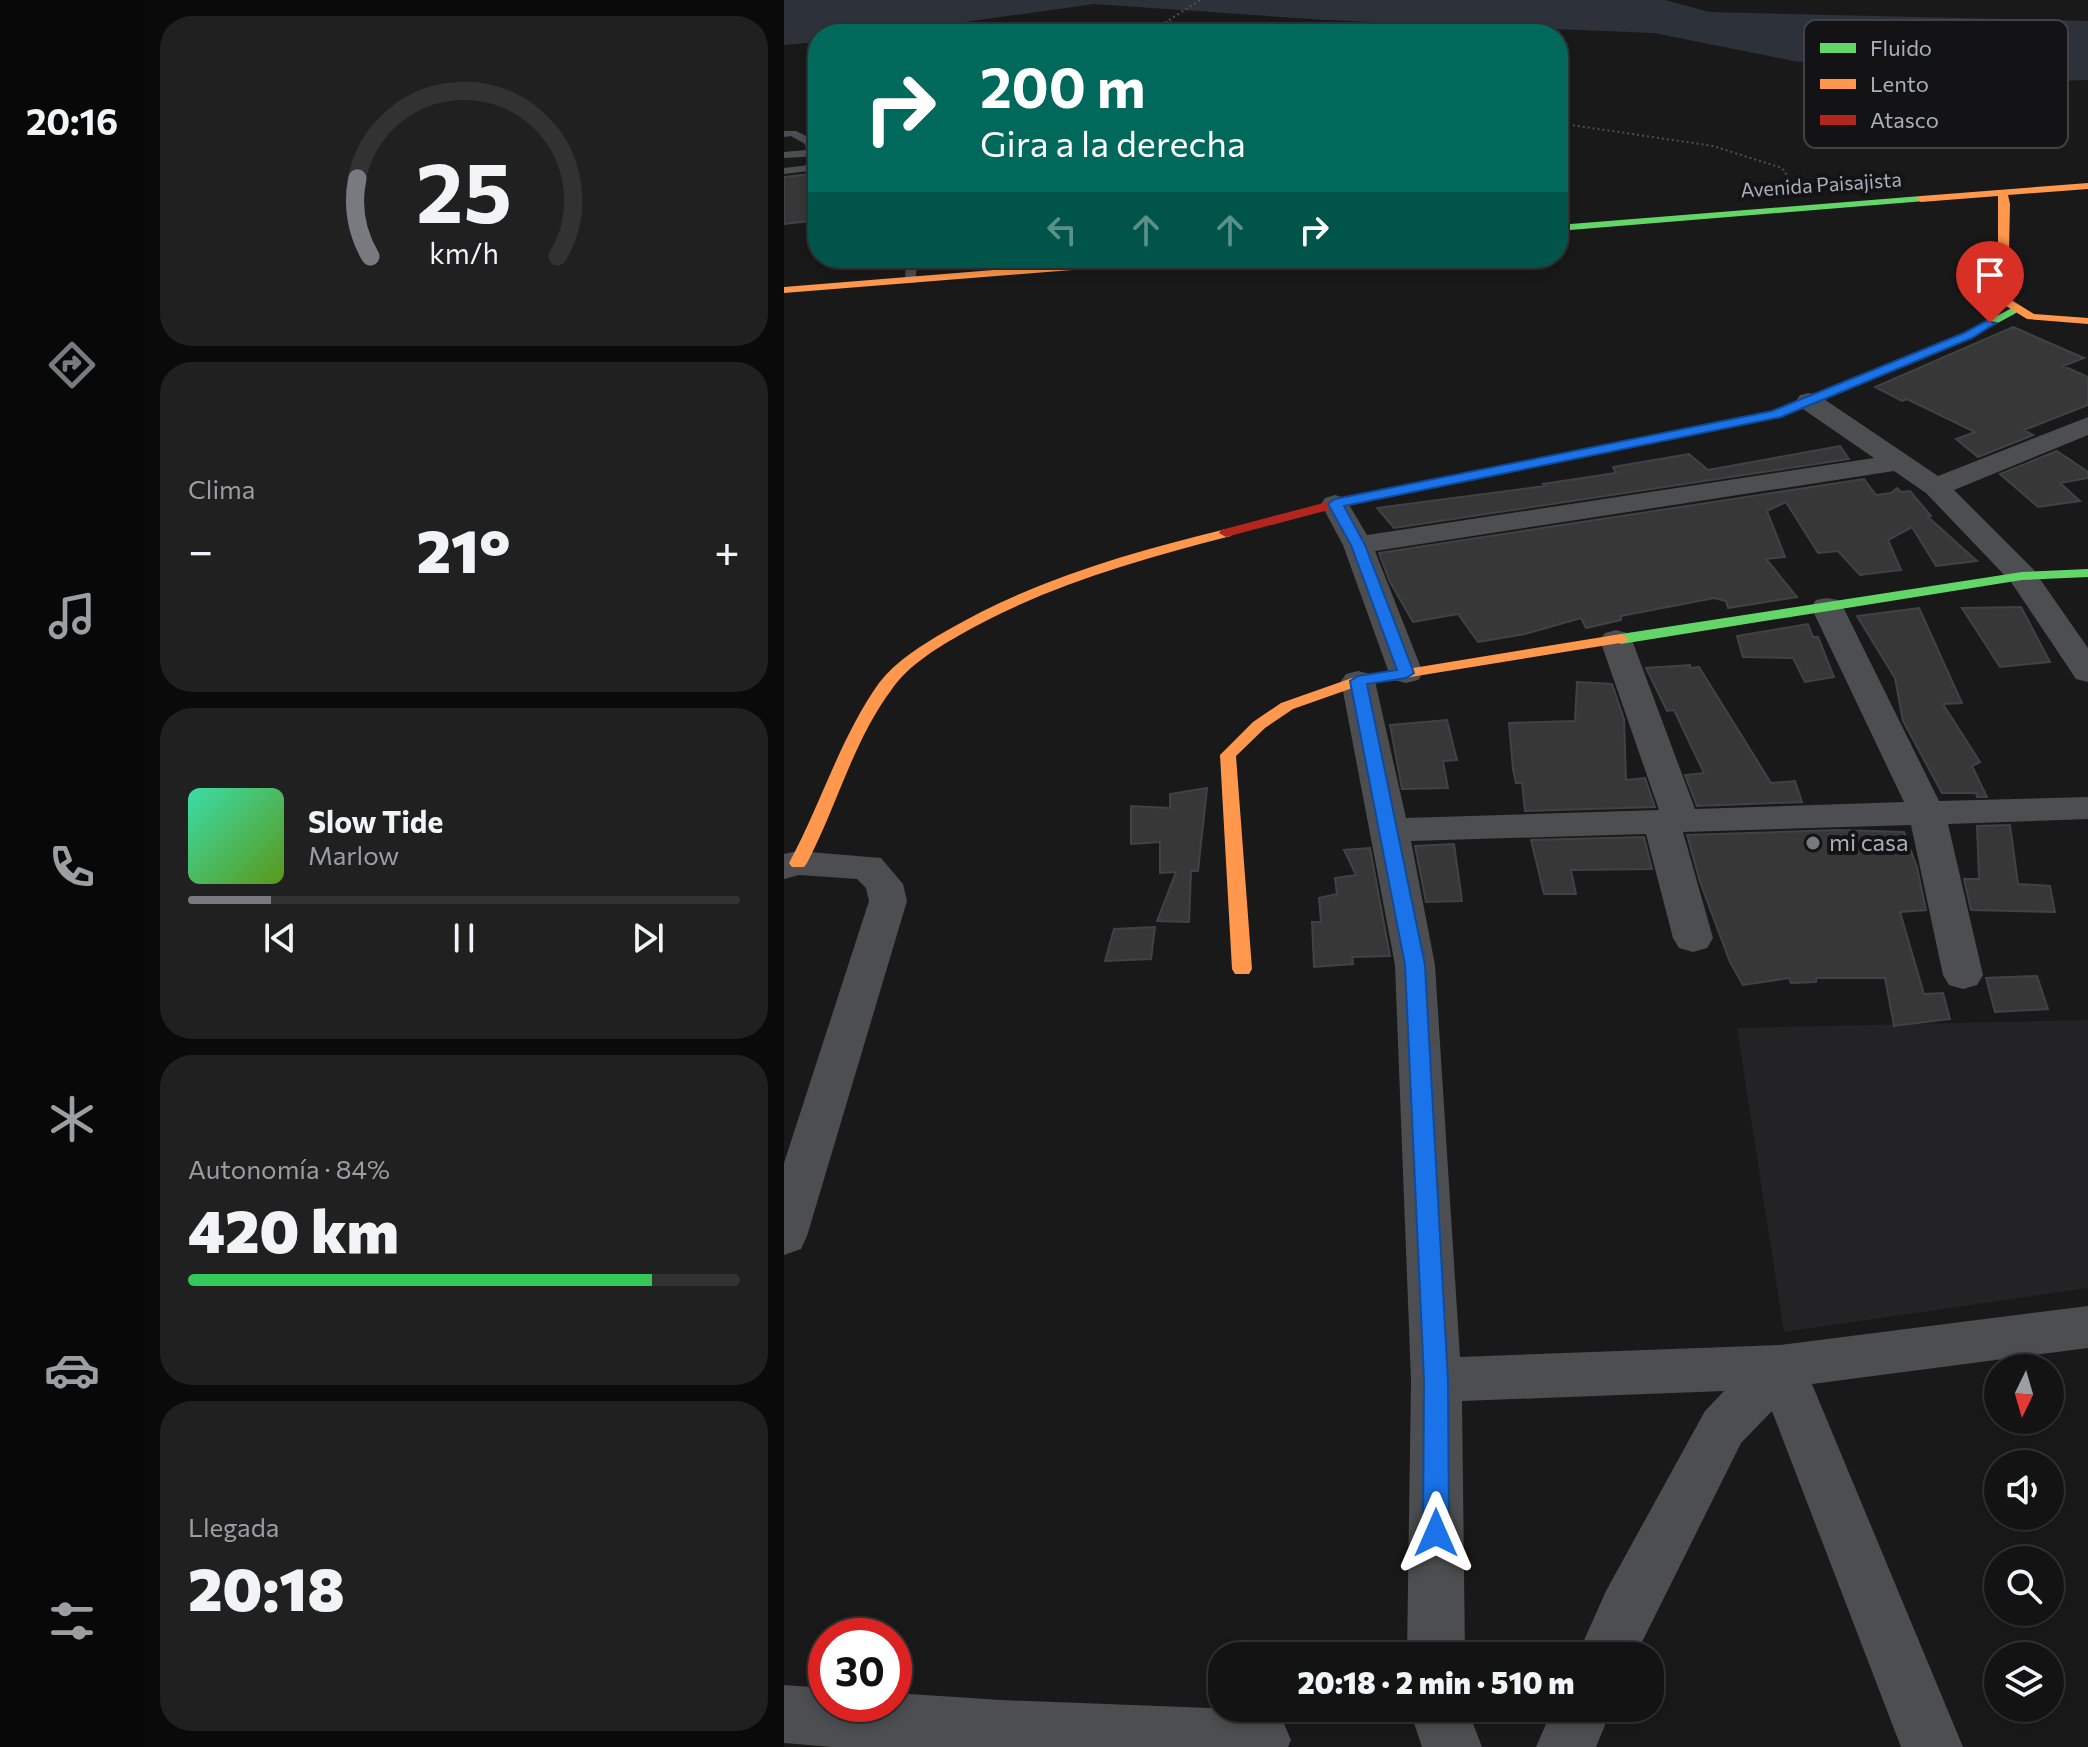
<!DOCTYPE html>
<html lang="es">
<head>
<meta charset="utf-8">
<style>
	body { margin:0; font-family:Commissioner,sans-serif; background:#202021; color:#f1f3f6; height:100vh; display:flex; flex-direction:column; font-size:30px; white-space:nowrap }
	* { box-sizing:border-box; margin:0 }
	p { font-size:26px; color:#9d9ea0 }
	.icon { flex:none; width:44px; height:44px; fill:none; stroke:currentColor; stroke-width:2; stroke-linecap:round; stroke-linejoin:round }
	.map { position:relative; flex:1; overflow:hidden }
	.drawer { display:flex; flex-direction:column; gap:16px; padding:16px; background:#0a0a0a; width:640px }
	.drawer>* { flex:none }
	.banner { position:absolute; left:24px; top:24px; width:760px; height:244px; border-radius:32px; box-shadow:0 4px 12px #0003,0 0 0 2px #323233; background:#00695c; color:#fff; overflow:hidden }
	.needle { width:52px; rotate:185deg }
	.controls { position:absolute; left:1200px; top:1354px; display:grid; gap:16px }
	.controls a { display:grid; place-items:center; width:80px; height:80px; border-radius:50%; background:#131313; box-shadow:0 4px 12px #0003,0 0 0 2px #323233; font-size:40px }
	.speed { position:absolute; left:24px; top:1618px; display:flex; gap:16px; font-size:40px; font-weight:700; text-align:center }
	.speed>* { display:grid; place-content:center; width:104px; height:104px; border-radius:50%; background:#131313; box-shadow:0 4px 12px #0003,0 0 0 2px #323233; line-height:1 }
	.speed .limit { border:12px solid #d22; background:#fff; color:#111 }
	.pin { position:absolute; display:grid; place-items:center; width:68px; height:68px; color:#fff; margin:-82px -34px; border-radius:50% 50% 50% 0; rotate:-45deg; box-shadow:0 0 8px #0007 }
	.pin .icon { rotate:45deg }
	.me { position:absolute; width:88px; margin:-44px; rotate:0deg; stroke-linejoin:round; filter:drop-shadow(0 0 6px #0008) }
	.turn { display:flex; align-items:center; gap:28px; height:168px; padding:0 40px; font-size:36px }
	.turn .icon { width:104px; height:104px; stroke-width:2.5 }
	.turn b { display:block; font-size:56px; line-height:68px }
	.lanes { display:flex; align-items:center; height:76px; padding:0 40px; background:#0003; justify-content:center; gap:40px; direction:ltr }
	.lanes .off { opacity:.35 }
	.big { font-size:60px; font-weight:800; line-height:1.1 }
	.drawer .widget { flex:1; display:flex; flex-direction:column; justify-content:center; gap:12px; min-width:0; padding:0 28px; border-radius:32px; background:#202021 }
	.drawer .dial { align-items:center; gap:0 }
	.dial svg { height:208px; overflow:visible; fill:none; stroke:#323233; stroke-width:7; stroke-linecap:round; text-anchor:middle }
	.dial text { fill:#f1f3f6; stroke:none }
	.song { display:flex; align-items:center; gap:24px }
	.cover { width:96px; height:96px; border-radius:12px; background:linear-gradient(135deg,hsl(160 70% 55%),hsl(90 70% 35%)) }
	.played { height:8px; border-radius:4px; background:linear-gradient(90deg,#787a80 15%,#323233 15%) }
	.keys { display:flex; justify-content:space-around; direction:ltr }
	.heat { display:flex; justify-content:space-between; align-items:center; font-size:44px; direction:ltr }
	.charge { height:12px; border-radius:6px; background:linear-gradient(90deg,#34c759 84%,#323233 0) }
	.trip { position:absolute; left:424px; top:1642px; width:456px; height:80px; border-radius:32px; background:#131313; box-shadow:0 4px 12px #0003,0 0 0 2px #323233; font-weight:800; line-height:80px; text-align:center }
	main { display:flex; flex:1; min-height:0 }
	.tabs { display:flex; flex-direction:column; width:144px; justify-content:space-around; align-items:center; background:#080808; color:#9d9ea0 }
	.tabs .icon { width:56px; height:56px }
	.tabs .selected { color:#787a80 }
	.tabs b { font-size:36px; color:#f1f3f6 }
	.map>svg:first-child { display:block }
</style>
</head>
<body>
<main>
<nav class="tabs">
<b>20:16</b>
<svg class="icon selected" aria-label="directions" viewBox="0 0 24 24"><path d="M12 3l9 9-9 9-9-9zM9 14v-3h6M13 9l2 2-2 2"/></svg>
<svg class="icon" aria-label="music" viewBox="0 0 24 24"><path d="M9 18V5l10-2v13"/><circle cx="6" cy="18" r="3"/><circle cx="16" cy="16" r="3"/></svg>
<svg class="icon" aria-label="phone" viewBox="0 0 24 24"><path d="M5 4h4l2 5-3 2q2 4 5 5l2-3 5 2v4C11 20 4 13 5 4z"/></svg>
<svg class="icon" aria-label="climate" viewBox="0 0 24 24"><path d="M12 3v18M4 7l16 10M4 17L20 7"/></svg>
<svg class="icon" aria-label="car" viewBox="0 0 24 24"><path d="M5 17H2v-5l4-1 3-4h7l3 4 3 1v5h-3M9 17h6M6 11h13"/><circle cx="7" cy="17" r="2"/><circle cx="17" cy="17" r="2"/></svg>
<svg class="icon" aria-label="filters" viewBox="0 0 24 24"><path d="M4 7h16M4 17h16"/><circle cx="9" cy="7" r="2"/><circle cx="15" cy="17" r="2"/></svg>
</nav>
<section class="drawer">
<div class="widget dial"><svg viewBox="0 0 100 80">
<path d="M14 69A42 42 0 1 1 86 69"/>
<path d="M14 69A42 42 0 0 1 9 39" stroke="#787a80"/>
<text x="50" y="56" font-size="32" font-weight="700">25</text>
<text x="50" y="72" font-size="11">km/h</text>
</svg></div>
<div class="widget"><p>Clima</p>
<div class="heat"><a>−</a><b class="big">21°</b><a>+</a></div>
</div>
<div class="widget">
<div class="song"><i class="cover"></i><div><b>Slow Tide</b><p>Marlow</p></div></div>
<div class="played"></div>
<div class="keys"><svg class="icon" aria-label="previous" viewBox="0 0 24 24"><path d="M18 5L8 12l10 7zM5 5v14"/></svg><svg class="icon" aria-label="pause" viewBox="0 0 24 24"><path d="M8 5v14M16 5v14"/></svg><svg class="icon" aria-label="next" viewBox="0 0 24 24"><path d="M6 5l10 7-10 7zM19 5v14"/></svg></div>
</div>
<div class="widget"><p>Autonomía · 84%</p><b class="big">420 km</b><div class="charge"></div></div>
<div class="widget"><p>Llegada</p><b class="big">20:18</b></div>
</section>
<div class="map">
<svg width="1304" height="1747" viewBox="0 0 1304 1747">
	<rect width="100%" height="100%" fill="#191919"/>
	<!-- built -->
	<path fill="#232326" d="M 1304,1020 L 1304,1288 L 1000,1332 L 953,1028 Z"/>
	<!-- water -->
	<path fill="#2d323a" d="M 0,0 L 881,0 L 925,12 L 1304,21 L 1304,80 L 1219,83 L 1010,61 L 870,33 L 541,20 L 310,4 L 95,34 L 34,34 L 34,42 L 0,45 Z"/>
	<!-- building -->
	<path fill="#373738" stroke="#414245" stroke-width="2" d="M 34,173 L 34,220 L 0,224 L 0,177 Z
		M 1229,327 L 1300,358 L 1279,366 L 1304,377 L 1304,405 L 1240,430 L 1249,435 L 1194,457 L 1172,439 L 1191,432 L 1123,399 L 1118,401 L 1091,387 Z
		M 1056,446 L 1065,459 L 610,528 L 593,508 L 761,486 L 759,484 L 832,473 L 829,467 L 905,454 L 924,470 Z
		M 1273,451 L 1304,472 L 1304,478 L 1276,483 L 1296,501 L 1254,507 L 1216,474 Z
		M 1080,479 L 1092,495 L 1107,493 L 1113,488 L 1117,492 L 1126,491 L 1147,516 L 1144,517 L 1193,561 L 1152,566 L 1128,527 L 1104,540 L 1117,570 L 1076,575 L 1054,551 L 1034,553 L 1002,502 L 983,511 L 1001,557 L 982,559 L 1013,597 L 944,608 L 942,601 L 930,598 L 837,616 L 837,620 L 802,628 L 797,618 L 741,634 L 694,642 L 674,614 L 629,622 L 606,582 L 595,553 Z
		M 1237,607 L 1266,662 L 1216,667 L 1178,608 Z
		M 1135,608 L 1178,703 L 1159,704 L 1196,762 L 1188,766 L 1203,797 L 1193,797 L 1192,793 L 1158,793 L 1119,721 L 1111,678 L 1073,616 Z
		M 1024,624 L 1029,637 L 1034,637 L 1050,677 L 1021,682 L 1009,658 L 959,657 L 953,636 Z
		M 906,665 L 906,668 L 915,667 L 987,783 L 1011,781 L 1018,802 L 913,806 L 901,775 L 920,773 L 890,710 L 883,711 L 862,668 Z
		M 793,682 L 828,684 L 840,719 L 842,780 L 861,778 L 871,807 L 741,811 L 738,783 L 732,783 L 729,769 L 725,723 L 791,721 Z
		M 663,720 L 673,760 L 659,761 L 664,788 L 618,789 L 606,725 Z
		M 423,788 L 414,871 L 407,871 L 405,922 L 373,921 L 392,872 L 376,873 L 376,842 L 347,844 L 347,806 L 386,808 L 386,794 Z
		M 1226,825 L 1234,884 L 1266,886 L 1271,912 L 1187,910 L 1180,879 L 1195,879 L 1193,826 Z
		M 1053,830 L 1120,832 L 1133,867 L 1142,910 L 1116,912 L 1140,994 L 1159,993 L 1166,1019 L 1110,1026 L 1101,978 L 1032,978 L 1032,982 L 1007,983 L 1005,978 L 959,985 L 946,962 L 916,882 L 903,835 Z
		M 860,837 L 868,869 L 787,870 L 792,894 L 760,894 L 747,840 Z
		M 670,844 L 678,901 L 642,902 L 631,846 Z
		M 586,848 L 606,956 L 568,957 L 569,964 L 530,967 L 528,922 L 537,922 L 535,898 L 553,894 L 551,878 L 572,875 L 560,850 Z
		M 371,927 L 367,959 L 321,961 L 330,929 Z
		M 1253,976 L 1264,1009 L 1211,1012 L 1202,978 Z"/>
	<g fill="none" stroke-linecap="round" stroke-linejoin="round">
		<!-- path -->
		<path stroke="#4f5052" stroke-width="2" stroke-dasharray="2 3" stroke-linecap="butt" d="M 416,0 L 382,22 L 426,26 L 448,34
			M 774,123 L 929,146 L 998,168 L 1004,177 L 1002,188"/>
		<!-- lane -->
		<path fill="#4d4e51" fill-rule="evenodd" d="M 0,131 L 12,131 L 30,140 L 34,156 L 0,158 L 0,152 L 22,150 L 21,144 L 7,136 L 0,137 Z
			M 34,164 L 34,170 L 0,174 L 0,168 Z
			M 122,258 L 134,258 L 131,283 L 121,280 Z"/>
		<!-- street -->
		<path fill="#4d4e51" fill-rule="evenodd" d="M 1025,393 L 1034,395 L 1154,476 L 1304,417 L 1304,435 L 1170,490 L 1249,569 L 1304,648 L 1304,682 L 1292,679 L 1227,582 L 1142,493 L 1110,471 L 591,551 L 639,673 L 634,680 L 622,683 L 610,680 L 605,673 L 559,545 L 537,504 L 541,498 L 551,495 L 561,498 L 583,535 L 1090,458 L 1016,407 L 1012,401 L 1016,395 Z
			M 1043,598 L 1054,600 L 1059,607 L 1155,801 L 1304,797 L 1304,819 L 1164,824 L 1199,975 L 1193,985 L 1179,989 L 1165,985 L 1159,975 L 1127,825 L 899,832 L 929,938 L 923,948 L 909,952 L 895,948 L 889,938 L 862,834 L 627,841 L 651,965 L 676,1357 L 996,1345 L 1304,1306 L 1304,1348 L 1028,1384 L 1179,1747 L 1117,1747 L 988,1411 L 957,1443 L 851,1656 L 793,1656 L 822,1591 L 921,1411 L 940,1391 L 678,1401 L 681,1656 L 623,1656 L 627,1380 L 611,965 L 557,681 L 562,674 L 574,671 L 586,674 L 591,681 L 622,818 L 875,810 L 816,640 L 821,633 L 832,630 L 843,633 L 848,640 L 911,809 L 1120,802 L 1027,607 L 1032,600 Z
			M 14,851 L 97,858 L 119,884 L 123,901 L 23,1236 L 17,1249 L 0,1255 L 0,1163 L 85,901 L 82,888 L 73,879 L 15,875 L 0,879 L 0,854 Z
			M 0,1685 L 42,1688 L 42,1704 L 110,1704 L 110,1693 L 217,1700 L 477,1710 L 498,1719 L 507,1740 L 504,1747 L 48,1747 L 0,1743 Z
			M 625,1708 L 683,1708 L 698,1747 L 638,1747 Z
			M 769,1708 L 828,1708 L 812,1747 L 752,1747 Z"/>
		<!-- fast -->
		<path fill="#63d668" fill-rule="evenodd" d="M 1137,196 L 1141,197 L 1141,201 L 774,231 L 774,225 Z
			M 1228,308 L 1234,311 L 1232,313 L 1188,337 L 996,417 L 961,424 L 955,420 L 989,411 L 1180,333 Z
			M 1304,569 L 1304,577 L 1238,580 L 837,644 L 829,639 L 837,634 L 1238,572 Z"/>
		<!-- slow -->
		<path fill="#ff974d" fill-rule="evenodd" d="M 1304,183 L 1304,189 L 1224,195 L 1226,204 L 1224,298 L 1250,314 L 1304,318 L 1304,324 L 1243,319 L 1214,301 L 1214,196 L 1137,202 L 1132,199 L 1137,196 Z
			M 359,258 L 405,258 L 400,261 L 0,293 L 0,287 Z
			M 442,529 L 449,533 L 447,536 C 353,560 259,587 174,636 C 150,650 124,666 108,689 C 69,741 53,806 23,863 L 20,867 L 8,867 L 5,863 C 37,804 56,738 95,683 C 112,661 138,645 162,631 C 249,580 345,553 442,529 Z
			M 837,634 L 845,639 L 842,642 L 577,685 L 509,709 L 481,728 L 452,756 L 468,969 L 465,974 L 451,974 L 448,969 L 436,755 L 469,722 L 497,703 L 568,678 Z"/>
		<!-- jam -->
		<path fill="#b3261e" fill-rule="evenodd" d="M 961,416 L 965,417 L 965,423 L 552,508 L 442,537 L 435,533 L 437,530 L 551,500 Z"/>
	</g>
	<!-- route -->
	<path fill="#1a73e8" stroke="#114b97" stroke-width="2" d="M 1202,321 L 1212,323 L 1188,338 L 997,417 L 560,506 L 581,545 L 630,673 L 622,678 L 583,684 L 641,965 L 664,1380 L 665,1533 L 661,1542 L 652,1546 L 643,1542 L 639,1533 L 640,1380 L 621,965 L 566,681 L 574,676 L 613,670 L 567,545 L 544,504 L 551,499 L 988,411 L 1180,333 Z"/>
	<!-- markers -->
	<circle fill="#787a80" stroke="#131315" stroke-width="3" cx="1029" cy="843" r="8"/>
	<g text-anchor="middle" stroke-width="8" stroke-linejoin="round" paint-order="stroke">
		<!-- far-street labels -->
		<g font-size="20" fill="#abaeb8" stroke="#131315">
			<text transform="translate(1037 185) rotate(-4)" y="7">Avenida Paisajista</text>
		</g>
		<!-- poi labels -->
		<g font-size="24" fill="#abaeb8" stroke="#131315" text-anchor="start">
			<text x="1045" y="851">mi casa</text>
		</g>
	</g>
	<!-- legend -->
	<rect x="1020" y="20" width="264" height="128" rx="12" fill="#131315" stroke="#414246" stroke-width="2"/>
	<rect x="1036" y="43" width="36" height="10" fill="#63d668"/>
	<rect x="1036" y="79" width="36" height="10" fill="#ff974d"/>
	<rect x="1036" y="115" width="36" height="10" fill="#b3261e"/>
	<g font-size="22" fill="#abaeb8">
		<text x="1086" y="56">Fluido</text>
		<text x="1086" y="92">Lento</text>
		<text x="1086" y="128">Atasco</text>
	</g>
</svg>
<div class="controls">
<a><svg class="needle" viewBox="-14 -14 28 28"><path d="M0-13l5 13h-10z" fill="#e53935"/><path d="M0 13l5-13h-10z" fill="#9d9ea0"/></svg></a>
<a><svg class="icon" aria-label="sound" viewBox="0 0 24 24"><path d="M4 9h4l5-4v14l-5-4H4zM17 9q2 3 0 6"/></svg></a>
<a><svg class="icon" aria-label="search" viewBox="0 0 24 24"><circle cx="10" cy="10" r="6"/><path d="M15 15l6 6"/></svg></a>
<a><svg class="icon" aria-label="layers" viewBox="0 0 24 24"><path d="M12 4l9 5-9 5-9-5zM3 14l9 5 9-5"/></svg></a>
</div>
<div class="speed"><div class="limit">30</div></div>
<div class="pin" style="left:1206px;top:323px;background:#d93025"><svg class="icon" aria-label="arrive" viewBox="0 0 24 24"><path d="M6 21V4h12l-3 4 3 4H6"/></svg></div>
<svg class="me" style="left:652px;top:1533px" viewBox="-20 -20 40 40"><path d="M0-17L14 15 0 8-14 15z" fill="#1a73e8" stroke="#fff" stroke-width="4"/></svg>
<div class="trip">20:18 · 2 min · 510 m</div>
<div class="banner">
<div class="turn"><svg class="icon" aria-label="right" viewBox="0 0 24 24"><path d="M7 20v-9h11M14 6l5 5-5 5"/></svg><div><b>200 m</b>Gira a la derecha</div></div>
<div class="lanes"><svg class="icon off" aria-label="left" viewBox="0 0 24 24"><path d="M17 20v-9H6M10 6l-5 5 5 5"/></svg><svg class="icon off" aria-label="ahead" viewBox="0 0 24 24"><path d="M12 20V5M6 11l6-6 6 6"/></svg><svg class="icon off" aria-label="ahead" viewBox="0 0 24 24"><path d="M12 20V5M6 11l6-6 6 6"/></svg><svg class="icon" aria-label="right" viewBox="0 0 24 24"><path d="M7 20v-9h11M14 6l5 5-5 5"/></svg></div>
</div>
</div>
</main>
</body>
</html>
